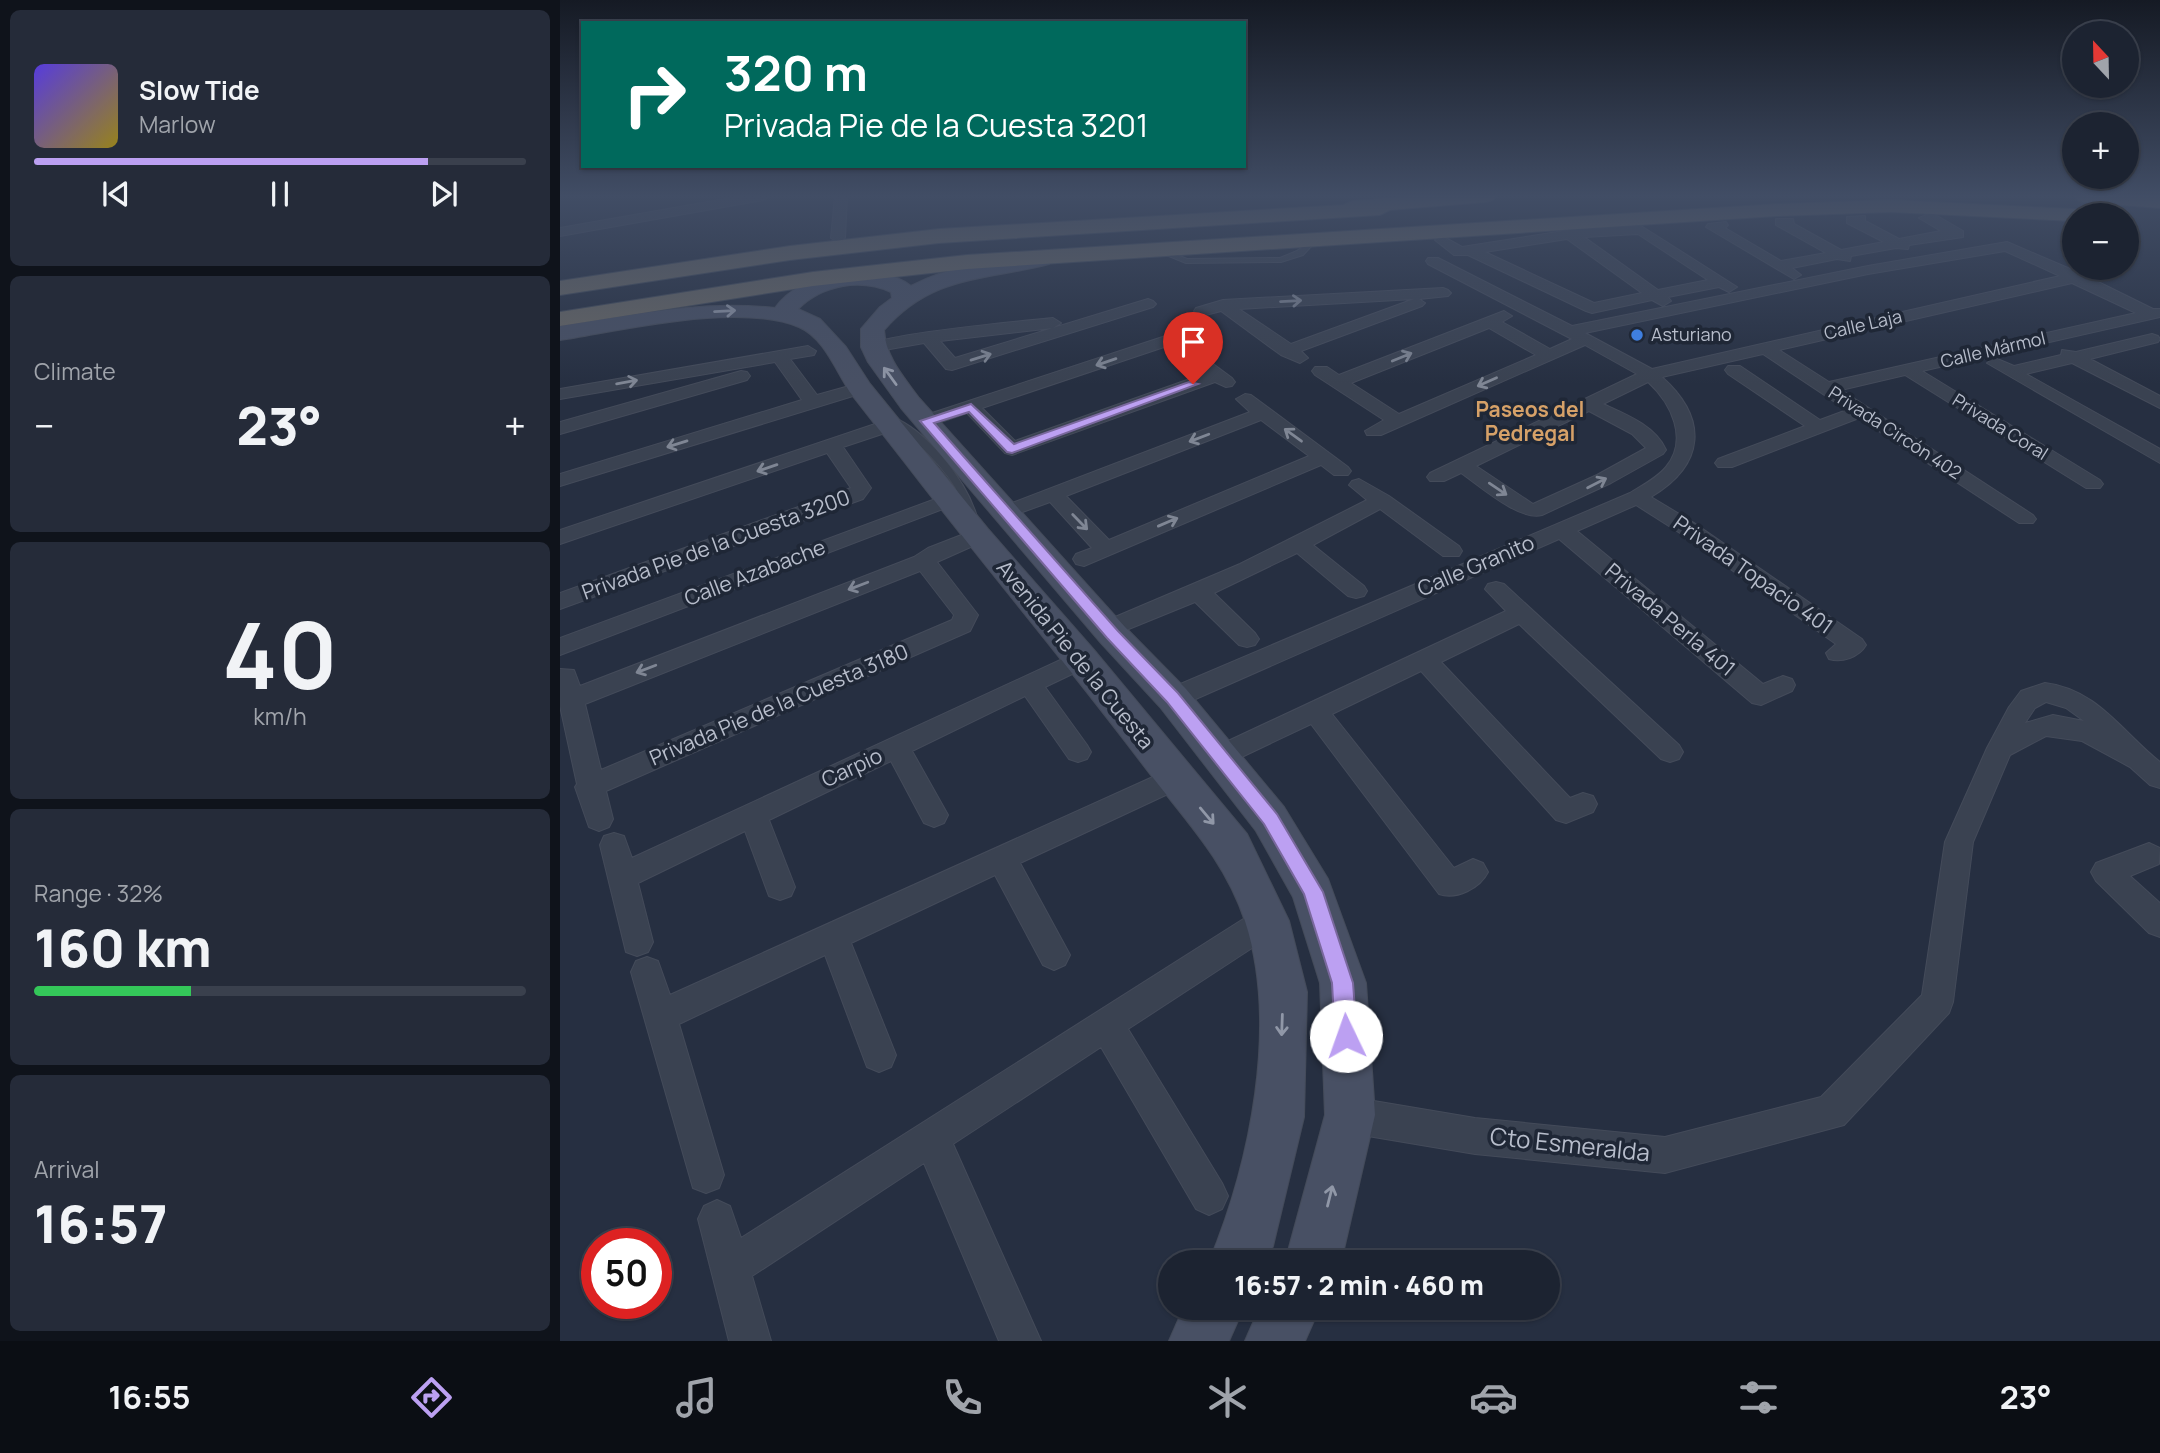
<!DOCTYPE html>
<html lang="en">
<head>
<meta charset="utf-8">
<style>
	body { margin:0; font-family:Manrope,sans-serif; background:#252b39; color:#f1f3f6; height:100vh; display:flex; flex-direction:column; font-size:26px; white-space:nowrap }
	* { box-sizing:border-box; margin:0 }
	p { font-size:23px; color:#a0a4ab }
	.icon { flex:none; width:38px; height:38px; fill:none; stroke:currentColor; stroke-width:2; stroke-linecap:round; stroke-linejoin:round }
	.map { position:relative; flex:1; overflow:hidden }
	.drawer { display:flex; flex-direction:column; gap:10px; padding:10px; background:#0f131b; width:560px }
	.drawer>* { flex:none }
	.hud { position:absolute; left:21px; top:21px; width:665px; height:147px; border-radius:0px; box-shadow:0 2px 5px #0004,0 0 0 2px #3a404d; background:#00695c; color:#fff; overflow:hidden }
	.needle { width:46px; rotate:338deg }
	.tools { position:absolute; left:1502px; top:21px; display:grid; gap:14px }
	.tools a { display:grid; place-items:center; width:77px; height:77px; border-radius:50%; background:#1c2331; box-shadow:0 2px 5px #0004,0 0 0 2px #3a404d; font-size:35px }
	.speed { position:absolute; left:21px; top:1228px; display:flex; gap:14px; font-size:35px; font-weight:700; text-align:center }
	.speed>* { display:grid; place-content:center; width:91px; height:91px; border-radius:50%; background:#1c2331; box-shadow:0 2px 5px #0004,0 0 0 2px #3a404d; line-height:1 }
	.speed .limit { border:10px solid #d22; background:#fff; color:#111 }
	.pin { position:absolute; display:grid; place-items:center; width:60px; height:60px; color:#fff; margin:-72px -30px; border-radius:50% 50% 50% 0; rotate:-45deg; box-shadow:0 0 7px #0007 }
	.pin .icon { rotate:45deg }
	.me { position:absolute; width:77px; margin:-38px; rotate:357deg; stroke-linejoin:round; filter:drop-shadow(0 0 5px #0008) }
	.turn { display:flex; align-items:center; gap:24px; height:147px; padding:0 28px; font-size:32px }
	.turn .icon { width:91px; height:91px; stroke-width:2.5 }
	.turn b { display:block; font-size:49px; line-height:60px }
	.big { font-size:52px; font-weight:800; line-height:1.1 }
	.drawer .tile { flex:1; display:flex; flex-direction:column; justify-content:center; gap:10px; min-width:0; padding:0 24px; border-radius:10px; background:#252b39 }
	.drawer .dial { align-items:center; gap:0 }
	.dial b { font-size:91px; line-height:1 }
	.song { display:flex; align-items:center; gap:21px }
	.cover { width:84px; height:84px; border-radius:10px; background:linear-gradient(135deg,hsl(250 70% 55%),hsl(50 70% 35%)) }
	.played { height:7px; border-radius:4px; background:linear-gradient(90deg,#bca0f2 80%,#3a404d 80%) }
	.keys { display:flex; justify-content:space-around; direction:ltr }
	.heat { display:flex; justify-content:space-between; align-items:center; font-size:38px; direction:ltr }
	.charge { height:10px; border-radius:5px; background:linear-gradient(90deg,#34c759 32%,#3a404d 0) }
	.trip { position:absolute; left:598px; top:1250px; width:402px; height:70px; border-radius:35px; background:#1c2331; box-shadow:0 2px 5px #0004,0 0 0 2px #3a404d; font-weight:800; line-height:70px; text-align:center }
	.tabs { display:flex; height:112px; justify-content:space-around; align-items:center; background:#0b0e14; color:#a0a4ab }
	.tabs .icon { width:49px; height:49px }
	.tabs .on { color:#bca0f2 }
	.tabs b { font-size:32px; color:#f1f3f6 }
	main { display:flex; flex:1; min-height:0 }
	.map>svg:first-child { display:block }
</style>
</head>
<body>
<main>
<section class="drawer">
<div class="tile">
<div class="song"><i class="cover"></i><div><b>Slow Tide</b><p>Marlow</p></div></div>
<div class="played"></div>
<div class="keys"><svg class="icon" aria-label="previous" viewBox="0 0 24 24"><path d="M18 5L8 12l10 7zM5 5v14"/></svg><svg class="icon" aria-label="pause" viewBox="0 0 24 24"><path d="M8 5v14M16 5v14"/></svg><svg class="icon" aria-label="next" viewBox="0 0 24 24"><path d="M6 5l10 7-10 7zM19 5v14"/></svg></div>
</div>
<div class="tile"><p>Climate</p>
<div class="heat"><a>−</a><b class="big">23°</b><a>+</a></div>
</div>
<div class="tile dial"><b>40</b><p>km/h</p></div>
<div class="tile"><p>Range · 32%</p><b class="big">160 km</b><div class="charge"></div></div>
<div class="tile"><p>Arrival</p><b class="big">16:57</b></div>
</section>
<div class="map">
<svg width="1600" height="1341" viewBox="0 0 1600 1341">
	<rect width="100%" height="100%" fill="#262f41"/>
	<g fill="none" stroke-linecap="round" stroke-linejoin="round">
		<defs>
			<path id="service" d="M 753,239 L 756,241 L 743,255 L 721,262 L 626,263 L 594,250 L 601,248 L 627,259 L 720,258 L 737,251 Z
				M 332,417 C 367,430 407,482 417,517 L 416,519 L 408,519 C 405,513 404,505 401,498 C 388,470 355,438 329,422 L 329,418 Z"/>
			<path id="minor" d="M 182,196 L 209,196 L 203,200 L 0,236 L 0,228 Z
				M 275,196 L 287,196 L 285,238 L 278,242 L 271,238 Z
				M 1372,213 L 1403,231 L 1403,237 L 1349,245 L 1348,249 L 1336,248 L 1291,256 L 1290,261 L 1277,259 L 1232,268 L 1241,275 L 1234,279 L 1146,227 L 1148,224 L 1166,222 L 1168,225 L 1165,228 L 1221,261 L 1266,253 L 1216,225 L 1216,219 L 1233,219 L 1234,224 L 1281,250 L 1324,242 L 1287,223 L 1287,217 L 1305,216 L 1305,221 L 1339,239 L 1381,231 L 1359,218 Z
				M 1081,226 L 1177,287 L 1169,292 L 1159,287 L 1108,297 L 1111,301 L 1103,306 L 1092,300 L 1032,313 L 1026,311 L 908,255 L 894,255 L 875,240 L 882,236 L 902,247 L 1010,230 ZM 1078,234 L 1148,280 L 1098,290 L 1024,237 ZM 1007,239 L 1082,293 L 1034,303 L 925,252 Z
				M 1447,242 L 1522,274 L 1593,309 L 1600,309 L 1600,317 L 1362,371 L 1540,480 L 1543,484 L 1540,488 L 1526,488 L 1345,375 L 1281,390 L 1473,515 L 1476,519 L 1473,523 L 1459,523 L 1299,418 L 1172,467 L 1158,467 L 1155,463 L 1158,459 L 1245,426 L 1168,374 L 1165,370 L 1168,366 L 1180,366 L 1260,420 L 1287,410 L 1203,354 L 1102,377 C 1149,419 1145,465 1091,497 L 1134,523 L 1302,639 L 1306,645 C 1299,657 1282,663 1269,659 L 1266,653 L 1276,644 L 1120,533 L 1076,505 L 1017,531 L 1203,684 L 1223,676 L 1232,679 L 1235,685 L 1232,691 L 1201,705 L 1192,703 L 999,539 L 622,705 L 613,707 L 604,705 L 600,698 L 604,691 L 1070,493 C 1083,485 1097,478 1106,467 C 1129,439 1111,403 1088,382 L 1043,404 C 1065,414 1096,426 1106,450 L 1103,454 L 1051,483 L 982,515 C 959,521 920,486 901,473 L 884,481 L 870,481 L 867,477 L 870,473 L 1077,374 L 1025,345 L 821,435 L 807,435 L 805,431 L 824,420 L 755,375 L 752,371 L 755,367 L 767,367 L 779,375 L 944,311 L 952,316 L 942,322 L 990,349 L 1012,339 L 868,264 L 866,261 L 868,258 L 878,258 L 1012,326 L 1308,266 ZM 1445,251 L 1500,276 L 1092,369 L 1025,333 L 1308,274 ZM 1512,283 L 1576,313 L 1269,382 L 1219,350 ZM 929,328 L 976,355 L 839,414 L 791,383 ZM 1029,411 L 1072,434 L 1086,448 L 1037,475 L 973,504 L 916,466 Z
				M 883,288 L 888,290 L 891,293 L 888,296 L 859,299 L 865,303 L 862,306 L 741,351 L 748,358 L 740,363 L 721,355 L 661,311 L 642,316 L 634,311 L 636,308 L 663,300 ZM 854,299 L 731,344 L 679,309 Z
				M 588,299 L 593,301 L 596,304 L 593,307 L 392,370 L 386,369 L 364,343 L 313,352 L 305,347 C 317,334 465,321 493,318 L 501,323 L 493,328 L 380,341 L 395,358 Z
				M 636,326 L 642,328 L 644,331 L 642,334 L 622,341 L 672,378 L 675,382 L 672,386 L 666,387 L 655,382 L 452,455 L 445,453 L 407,413 L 366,427 L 357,421 L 360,417 ZM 607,346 L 644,374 L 455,441 L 422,408 Z
				M 1592,334 L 1598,336 L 1600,339 L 1598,342 L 1530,359 L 1600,396 L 1600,408 L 1512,363 L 1466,374 L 1600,449 L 1600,463 L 1427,363 L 1435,358 L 1454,366 L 1501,355 L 1502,350 L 1516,352 Z
				M 248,346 L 256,351 L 254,355 L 230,359 L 257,395 L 300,383 L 306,384 L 309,388 L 306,392 L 0,486 L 0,474 L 242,400 L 215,362 L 0,399 L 0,389 Z
				M 181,371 L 187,372 L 190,376 L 187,380 L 0,434 L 0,422 Z
				M 685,394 L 691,395 L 788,467 L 791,471 L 788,475 L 774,475 L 761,465 L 524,566 L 516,564 L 513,559 L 516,554 L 532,548 L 490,502 L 446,518 L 439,516 L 436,512 L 439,508 L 690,412 L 676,399 ZM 701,420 L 749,456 L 549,540 L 506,496 Z
				M 330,419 L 337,421 L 339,425 L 337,429 L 283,447 L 311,488 L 303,499 L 0,609 L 0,593 L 291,488 L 267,453 L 0,544 L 0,530 Z
				M 799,479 L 829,496 L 899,546 L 902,551 L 899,556 L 883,556 L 820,509 L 753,545 L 804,586 L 807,591 L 804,596 L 796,598 L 788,596 L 737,553 L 654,593 L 695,633 L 699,639 L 695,645 L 687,647 L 679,645 L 635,602 L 549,637 L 541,635 L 537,629 L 541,623 L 680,564 L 807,500 L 789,485 L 792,481 Z
				M 389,494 L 396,496 L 399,500 L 396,504 L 0,655 L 0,638 Z
				M 417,529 L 424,531 L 428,536 L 424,541 L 377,562 L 418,615 L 410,631 L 46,791 L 53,819 L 49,827 L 39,831 L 29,827 L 15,787 L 17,784 L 0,706 L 0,669 L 14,670 L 20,686 L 354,557 L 368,548 ZM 360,571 L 394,615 L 392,620 L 41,770 L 25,704 Z
				M 936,582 L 944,584 L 1119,745 L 1123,752 L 1119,759 L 1110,762 L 1101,759 L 959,624 L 881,662 L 1010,798 L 1023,793 L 1033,796 L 1037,804 L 1033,812 L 1006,823 L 996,820 L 861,671 L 772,714 L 894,868 L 913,859 L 923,863 L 928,872 C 920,888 897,900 879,894 L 751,724 L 669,763 L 660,766 L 651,763 L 647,756 L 651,749 L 946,611 L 925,589 L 928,584 Z
				M 522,650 L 531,653 L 534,659 L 531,665 L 485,687 L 527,745 L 531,752 L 527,759 L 518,762 L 509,759 L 465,696 L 352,751 L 388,815 L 384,823 L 374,827 L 364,823 L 331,761 L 209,820 L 235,887 L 231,896 L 220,900 L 209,896 L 185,831 L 78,883 L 93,942 L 88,952 L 77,956 L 66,952 L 40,845 L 44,836 L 54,833 L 64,836 L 72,858 Z
				M 1485,683 C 1537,689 1562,732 1600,762 L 1600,788 L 1590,785 L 1570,767 L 1522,741 L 1486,736 L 1450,755 L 1413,842 L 1393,1002 L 1389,1013 L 1284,1125 L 1105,1173 L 915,1154 L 790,1133 L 777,1128 L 772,1115 L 777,1102 L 790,1097 L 915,1118 L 1105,1137 L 1261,1097 L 1362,995 L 1385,842 L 1427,748 L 1449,707 L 1461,691 ZM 1486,702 L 1506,708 L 1524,721 L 1493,715 L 1465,723 L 1475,708 Z
				M 615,767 L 625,770 L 629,778 L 625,786 L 460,863 L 510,955 L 505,965 L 494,970 L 483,965 L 435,875 L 291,943 L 336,1055 L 331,1067 L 319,1072 L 307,1067 L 265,955 L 119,1024 L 164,1175 L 159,1188 L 146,1193 L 133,1188 L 71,972 L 76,961 L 87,957 L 98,961 L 110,995 Z
				M 1589,843 L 1600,848 L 1599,864 L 1570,876 L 1600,903 L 1600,937 L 1589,933 L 1536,881 L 1531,872 L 1536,863 Z
				M 707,907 L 718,911 L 722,921 L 718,931 L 568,1029 L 662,1183 L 668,1196 L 662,1209 L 649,1215 L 636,1209 L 541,1047 L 393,1144 L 481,1341 L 439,1341 L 364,1163 L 192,1276 L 211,1341 L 169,1341 L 138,1219 L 144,1206 L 157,1200 L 170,1206 L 181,1238 L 696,911 Z"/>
			<path id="secondary" d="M 482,254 L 489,256 L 492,260 L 489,264 C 424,281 373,274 324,330 C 326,358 343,376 359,398 L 565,627 L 626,689 L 724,807 L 768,879 L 806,983 L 815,1115 L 781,1262 L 725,1262 L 765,1115 L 760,983 L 733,897 L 696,831 L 600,707 L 541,643 L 341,408 L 308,362 L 301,347 L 301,329 L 320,307 L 332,298 L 331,292 C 300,278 262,285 238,309 L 260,319 L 286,347 L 310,384 L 428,529 L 534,650 L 687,834 L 729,921 L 747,992 L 744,1117 L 713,1246 L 706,1262 L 649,1262 C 690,1163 719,1025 685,921 C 665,860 625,820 587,770 C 509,666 425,567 346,464 C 328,441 310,418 292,395 C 277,374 265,338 239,327 C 179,302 64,330 0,340 L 0,326 C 71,315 143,300 215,308 C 241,271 315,259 351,286 C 391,265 438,259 482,254 Z
				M 624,1307 L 684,1307 L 669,1341 L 609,1341 Z
				M 700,1307 L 760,1307 L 745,1341 L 685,1341 Z"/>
			<path id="trunk" d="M 854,196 L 936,196 L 933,200 L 926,202 L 830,210 L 820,215 L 379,243 L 230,260 L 0,295 L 0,281 L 230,246 L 379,229 L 783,205 L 792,201 Z
				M 1514,196 L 1600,196 L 1600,208 L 1524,202 L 1517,200 Z
				M 1331,200 L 1514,209 L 1521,211 L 1524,215 L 1514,215 L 1514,221 L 1331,212 L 1217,216 L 407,269 L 253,286 L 0,326 L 0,312 L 253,272 L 407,255 L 1217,204 Z"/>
		</defs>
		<!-- service casing -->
		<use href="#service" stroke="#444b5a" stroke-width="2"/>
		<!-- minor casing -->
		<use href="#minor" stroke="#444b5a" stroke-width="2"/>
		<!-- secondary casing -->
		<use href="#secondary" stroke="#444b5a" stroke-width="2"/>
		<!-- trunk casing -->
		<use href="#trunk" stroke="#424a58" stroke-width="2"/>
		<!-- service -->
		<use href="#service" fill="#3a4251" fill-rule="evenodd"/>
		<!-- minor -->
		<use href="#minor" fill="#3a4251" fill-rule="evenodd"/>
		<!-- secondary -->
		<use href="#secondary" fill="#485064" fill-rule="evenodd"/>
		<!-- trunk -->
		<use href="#trunk" fill="#686764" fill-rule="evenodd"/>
	</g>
	<!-- one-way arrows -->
	<defs><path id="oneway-shaft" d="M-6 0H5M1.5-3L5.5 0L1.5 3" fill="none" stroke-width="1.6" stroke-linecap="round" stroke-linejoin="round" transform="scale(1.75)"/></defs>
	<g stroke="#7f8694">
		<use href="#oneway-shaft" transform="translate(731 301) rotate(-3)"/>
		<use href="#oneway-shaft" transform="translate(421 357) rotate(-17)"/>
		<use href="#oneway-shaft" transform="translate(842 357) rotate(-22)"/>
		<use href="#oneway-shaft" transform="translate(546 362) rotate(161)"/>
		<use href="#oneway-shaft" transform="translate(67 382) rotate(-10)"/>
		<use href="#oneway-shaft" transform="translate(927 382) rotate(156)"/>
		<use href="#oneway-shaft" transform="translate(733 435) rotate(-144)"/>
		<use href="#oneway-shaft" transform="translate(639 438) rotate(159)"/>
		<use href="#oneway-shaft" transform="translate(117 444) rotate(163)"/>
		<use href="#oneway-shaft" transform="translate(207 468) rotate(161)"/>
		<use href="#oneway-shaft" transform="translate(1037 483) rotate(-27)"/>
		<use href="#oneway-shaft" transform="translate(938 489) rotate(34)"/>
		<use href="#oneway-shaft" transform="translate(520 522) rotate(46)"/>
		<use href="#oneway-shaft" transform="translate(608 522) rotate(-23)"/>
		<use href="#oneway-shaft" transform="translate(298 586) rotate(159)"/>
		<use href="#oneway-shaft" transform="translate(86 669) rotate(159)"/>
	</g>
	<g stroke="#9097a7">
		<use href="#oneway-shaft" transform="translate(165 311) rotate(-3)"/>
		<use href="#oneway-shaft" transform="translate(330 376) rotate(-126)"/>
		<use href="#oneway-shaft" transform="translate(647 816) rotate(50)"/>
		<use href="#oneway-shaft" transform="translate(722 1025) rotate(92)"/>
		<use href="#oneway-shaft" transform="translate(770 1196) rotate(-76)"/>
	</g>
	<!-- sky -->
	<linearGradient id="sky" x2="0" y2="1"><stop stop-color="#151a24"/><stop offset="0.51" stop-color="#414d65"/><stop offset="1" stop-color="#414d65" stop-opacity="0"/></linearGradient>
	<rect width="1600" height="384" fill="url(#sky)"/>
	<!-- route -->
	<path fill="#bca0f2" stroke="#7a689d" stroke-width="2" d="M 629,382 L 638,384 L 452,453 L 447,452 L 409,412 L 374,423 L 558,631 L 618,693 L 717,814 L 763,892 L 793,983 L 797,1036 L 793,1044 L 786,1047 L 778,1044 L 775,1036 L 772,983 L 744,894 L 704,824 L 607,702 L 547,638 L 360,421 L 411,404 L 454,444 Z"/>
	<!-- markers -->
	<circle fill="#3f7fe0" stroke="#1f2736" stroke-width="2.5" cx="1077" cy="335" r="7"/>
	<g text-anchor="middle" stroke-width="7" stroke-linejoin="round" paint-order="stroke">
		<!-- far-street labels -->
		<g font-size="18" fill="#b7bdcb" stroke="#1f2736">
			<text transform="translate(1303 325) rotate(-13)" y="6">Calle Laja</text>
			<text transform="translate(1433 350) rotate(-13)" y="6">Calle Mármol</text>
			<text transform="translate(1440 427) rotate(32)" y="6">Privada Coral</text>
			<text transform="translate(1335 433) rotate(33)" y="6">Privada Circón 402</text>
		</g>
		<!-- far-poi labels -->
		<g font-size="18" fill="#b7bdcb" stroke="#1f2736" text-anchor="start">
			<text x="1091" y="341">Asturiano</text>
		</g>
		<!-- far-quarter labels -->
		<g font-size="21" font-weight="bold" fill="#d6a168" stroke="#1f2736">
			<text x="970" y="417">Paseos del<tspan x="970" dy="24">Pedregal</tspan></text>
		</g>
		<!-- street labels -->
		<g font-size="21" fill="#b7bdcb" stroke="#1f2736">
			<text transform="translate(156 545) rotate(-20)" y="7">Privada Pie de la Cuesta 3200</text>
			<text transform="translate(916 566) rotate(-23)" y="7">Calle Granito</text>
			<text transform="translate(195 573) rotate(-21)" y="7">Calle Azabache</text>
			<text transform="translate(1193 575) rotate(35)" y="7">Privada Topacio 401</text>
			<text transform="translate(1110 620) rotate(40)" y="7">Privada Perla 401</text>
			<text transform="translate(515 655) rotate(51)" y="7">Avenida Pie de la Cuesta</text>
			<text transform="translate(219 705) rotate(-23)" y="7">Privada Pie de la Cuesta 3180</text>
			<text transform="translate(292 768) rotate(-25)" y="7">Carpio</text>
		</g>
		<!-- near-street labels -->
		<g font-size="24" fill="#b7bdcb" stroke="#1f2736">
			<text transform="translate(1010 1145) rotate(6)" y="8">Cto Esmeralda</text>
		</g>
	</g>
</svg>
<div class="tools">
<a><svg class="needle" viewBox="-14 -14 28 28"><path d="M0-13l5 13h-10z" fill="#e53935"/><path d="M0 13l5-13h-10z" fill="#a0a4ab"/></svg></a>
<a>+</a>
<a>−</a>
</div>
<div class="speed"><div class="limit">50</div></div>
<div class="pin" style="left:633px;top:384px;background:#d93025"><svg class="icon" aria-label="arrive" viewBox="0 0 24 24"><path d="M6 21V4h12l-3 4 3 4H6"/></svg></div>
<svg class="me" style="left:786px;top:1036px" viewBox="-20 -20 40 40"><circle r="19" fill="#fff"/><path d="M0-13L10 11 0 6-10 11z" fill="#bca0f2"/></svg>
<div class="trip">16:57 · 2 min · 460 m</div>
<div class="hud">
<div class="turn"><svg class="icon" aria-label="right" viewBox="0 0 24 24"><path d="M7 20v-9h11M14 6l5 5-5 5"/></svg><div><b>320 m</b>Privada Pie de la Cuesta 3201</div></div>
</div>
</div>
</main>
<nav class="tabs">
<b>16:55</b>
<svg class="icon on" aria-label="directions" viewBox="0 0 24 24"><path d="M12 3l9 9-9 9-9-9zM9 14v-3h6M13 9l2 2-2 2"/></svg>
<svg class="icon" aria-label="music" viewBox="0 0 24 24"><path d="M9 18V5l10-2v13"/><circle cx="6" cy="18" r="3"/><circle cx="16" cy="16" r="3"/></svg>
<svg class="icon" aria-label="phone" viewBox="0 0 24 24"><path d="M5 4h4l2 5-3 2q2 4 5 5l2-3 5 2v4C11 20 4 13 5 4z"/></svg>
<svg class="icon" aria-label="climate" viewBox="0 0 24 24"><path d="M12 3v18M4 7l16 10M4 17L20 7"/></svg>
<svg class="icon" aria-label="car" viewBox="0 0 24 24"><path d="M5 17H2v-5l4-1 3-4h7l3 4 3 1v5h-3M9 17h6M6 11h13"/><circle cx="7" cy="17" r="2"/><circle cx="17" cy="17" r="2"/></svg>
<svg class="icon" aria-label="filters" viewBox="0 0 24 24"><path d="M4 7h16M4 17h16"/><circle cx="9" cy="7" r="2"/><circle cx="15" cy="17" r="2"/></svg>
<b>23°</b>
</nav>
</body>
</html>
